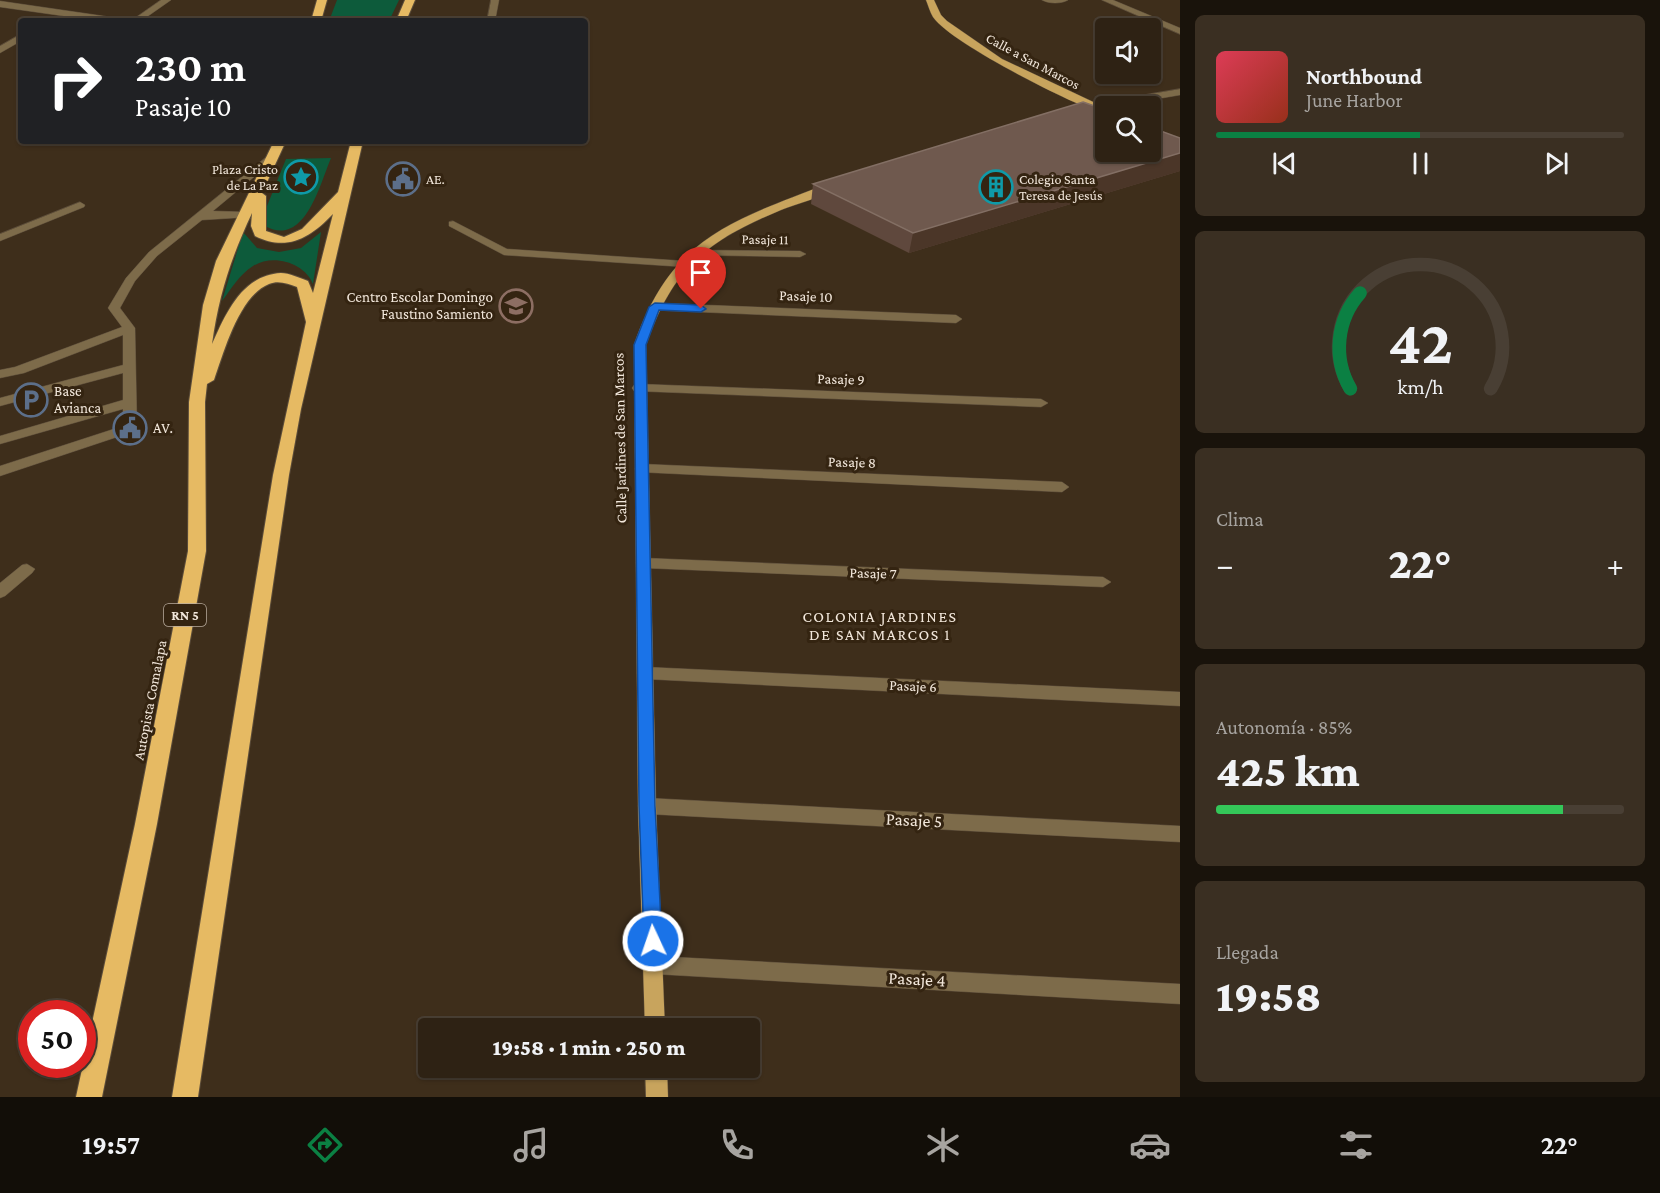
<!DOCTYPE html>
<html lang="es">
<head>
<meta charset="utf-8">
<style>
	body { margin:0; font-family:"Crimson Pro",serif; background:#3a2f22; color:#f1f3f6; height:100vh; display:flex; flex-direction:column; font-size:22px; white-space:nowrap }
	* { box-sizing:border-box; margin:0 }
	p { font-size:20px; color:#a7a4a0 }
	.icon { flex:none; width:33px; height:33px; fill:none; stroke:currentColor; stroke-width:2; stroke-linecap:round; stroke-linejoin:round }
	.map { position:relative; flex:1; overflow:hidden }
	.details { display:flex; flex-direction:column; gap:15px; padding:15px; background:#19130b; width:480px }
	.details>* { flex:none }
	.guide { position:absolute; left:18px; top:18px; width:570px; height:126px; border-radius:6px; box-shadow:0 2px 4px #0004,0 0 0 2px #493f34; background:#202124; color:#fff; overflow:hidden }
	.tools { position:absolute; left:1095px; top:18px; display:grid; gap:12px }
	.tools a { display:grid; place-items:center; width:66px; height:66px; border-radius:6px; background:#2e2214; box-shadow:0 2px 4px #0004,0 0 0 2px #493f34; font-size:30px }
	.speed { position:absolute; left:18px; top:1000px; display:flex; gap:12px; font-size:30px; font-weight:700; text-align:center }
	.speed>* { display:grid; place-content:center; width:78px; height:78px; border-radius:50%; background:#2e2214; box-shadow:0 2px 4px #0004,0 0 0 2px #493f34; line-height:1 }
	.speed .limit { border:9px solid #d22; background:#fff; color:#111 }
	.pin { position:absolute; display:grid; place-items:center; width:51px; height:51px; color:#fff; margin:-62px -26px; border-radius:50% 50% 50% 0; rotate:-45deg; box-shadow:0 0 6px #0007 }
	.pin .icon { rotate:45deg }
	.me { position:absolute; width:66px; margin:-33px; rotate:357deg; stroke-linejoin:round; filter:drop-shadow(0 0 4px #0008) }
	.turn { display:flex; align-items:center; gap:21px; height:126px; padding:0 18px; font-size:27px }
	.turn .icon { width:78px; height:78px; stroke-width:2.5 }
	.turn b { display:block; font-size:42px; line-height:51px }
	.big { font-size:45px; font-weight:800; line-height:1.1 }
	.details .card { flex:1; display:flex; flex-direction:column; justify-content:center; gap:9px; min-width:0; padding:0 21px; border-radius:9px; background:#3a2f22 }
	.details .dial { align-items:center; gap:0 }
	.dial svg { height:156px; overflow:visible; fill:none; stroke:#493f34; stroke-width:7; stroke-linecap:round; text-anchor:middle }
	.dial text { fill:#f1f3f6; stroke:none }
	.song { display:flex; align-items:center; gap:18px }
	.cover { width:72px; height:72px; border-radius:9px; background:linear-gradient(135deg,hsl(350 70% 55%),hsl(10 70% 35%)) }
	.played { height:6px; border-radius:3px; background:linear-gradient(90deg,#0b8043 50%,#493f34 50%) }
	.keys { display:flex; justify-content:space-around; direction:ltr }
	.heat { display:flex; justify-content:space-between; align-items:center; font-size:33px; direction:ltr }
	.charge { height:9px; border-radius:4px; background:linear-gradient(90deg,#34c759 85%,#493f34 0) }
	.trip { position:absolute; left:418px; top:1018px; width:342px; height:60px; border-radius:6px; background:#2e2214; box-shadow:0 2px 4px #0004,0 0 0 2px #493f34; font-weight:800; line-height:60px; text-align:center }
	.menu { display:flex; height:96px; justify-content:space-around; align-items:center; background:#120e08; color:#a7a4a0 }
	.menu .icon { width:42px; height:42px }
	.menu .current { color:#0b8043 }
	.menu b { font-size:27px; color:#f1f3f6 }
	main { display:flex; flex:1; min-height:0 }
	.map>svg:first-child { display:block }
</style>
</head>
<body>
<main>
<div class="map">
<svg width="1180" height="1097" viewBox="0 0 1180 1097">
	<rect width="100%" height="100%" fill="#3e2e1b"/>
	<!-- green -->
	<path fill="#0d5b3b" d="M 337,0 L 399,0 L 389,21 L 329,21 Z
		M 331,158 C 320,184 305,248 265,226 L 267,206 L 286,159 Z
		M 243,232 L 257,248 L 279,252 L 301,248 L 321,232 L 313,284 C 305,263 273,253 253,266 C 239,275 232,288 222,301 Z"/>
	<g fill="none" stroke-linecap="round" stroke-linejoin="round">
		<defs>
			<path id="minor" d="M 161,0 L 171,0 L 141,21 L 131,21 Z
				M 491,0 L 499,0 L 495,21 L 487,21 Z
				M 1042,0 L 1068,0 C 1062,4 1048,4 1042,0 Z
				M 1102,0 L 1113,0 L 1180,28 L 1180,34 Z
				M 0,1 L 117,18 L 121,21 L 99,21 L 0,7 Z
				M 21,34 L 21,41 L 0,53 L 0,46 Z
				M 1180,89 L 1180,95 L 1092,110 L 1087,107 L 1092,104 Z
				M 269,155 L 278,157 L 213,211 L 246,212 L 251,215 L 250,217 L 202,220 L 157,256 L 135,281 L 120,308 L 135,328 L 137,428 L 135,431 L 0,476 L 0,466 L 123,426 L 123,409 L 0,444 L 0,436 L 123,400 L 123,373 L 0,406 L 0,398 L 123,365 L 123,335 L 24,373 L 0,378 L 0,370 L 15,367 L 122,327 L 108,308 L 126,278 L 149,252 Z
				M 80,202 L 85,205 L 84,207 L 0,241 L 0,234 Z
				M 453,221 L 507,249 L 685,261 L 691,264 L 685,267 L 504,255 L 449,226 L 449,222 Z
				M 694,250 L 800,251 L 806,254 L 800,257 L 690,255 L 690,251 Z
				M 655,303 L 956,315 L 962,319 L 956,323 L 651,310 L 651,304 Z
				M 639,384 L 1041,399 L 1048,403 L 1041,407 L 634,391 L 632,388 L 634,385 Z
				M 642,464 L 1062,482 L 1069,487 L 1062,492 L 637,472 L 635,469 Z
				M 644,558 L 1103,577 L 1111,582 L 1103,587 L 644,568 L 636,563 Z
				M 27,564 L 35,569 L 32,573 L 5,596 L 0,598 L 0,583 L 22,565 Z
				M 645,667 L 1180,692 L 1180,706 L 645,679 L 639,677 L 637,673 L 639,669 Z
				M 647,798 L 1180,826 L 1180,842 L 647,814 L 641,811 L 638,806 L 641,801 Z
				M 654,956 L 1180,984 L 1180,1004 L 654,974 L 647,972 L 644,965 L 647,958 Z"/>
			<path id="major" d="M 926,0 L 934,0 L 941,15 L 947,21 L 1002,59 L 1106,108 L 1106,115 C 1072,104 952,44 933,17 C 930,12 928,5 926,0 Z
				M 827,184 L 836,186 C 823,198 798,203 781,210 C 707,241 673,267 646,345 L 656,806 L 665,1029 L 645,1029 L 638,806 L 634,345 C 671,238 729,222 827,184 Z
				M 645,1068 L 667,1068 L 668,1097 L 646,1097 Z"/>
			<path id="highway" d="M 317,0 L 327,0 L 321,21 L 311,21 Z
				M 405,0 L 415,0 L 406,21 L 396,21 Z
				M 274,141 L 286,141 L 262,193 L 266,196 L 266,231 L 284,237 L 302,229 L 338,192 L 351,141 L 363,141 L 301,409 L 289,475 L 198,1097 L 172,1097 L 273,475 L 306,322 L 297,287 C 288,284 279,280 269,284 C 239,296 224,352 214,380 L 207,384 L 205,402 L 206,551 L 157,824 L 102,1097 L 76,1097 L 135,824 L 188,551 L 189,402 L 203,305 L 216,261 ZM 252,213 L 251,226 L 255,236 C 287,252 310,238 333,214 L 313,293 L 308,281 C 300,278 289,273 281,273 C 242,275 226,313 212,344 C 219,294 231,258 252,213 Z"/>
		</defs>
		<!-- minor casing -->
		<use href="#minor" stroke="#5b4c3a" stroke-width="1"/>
		<!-- major casing -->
		<use href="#major" stroke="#5b4c3a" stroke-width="1"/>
		<!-- highway casing -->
		<use href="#highway" stroke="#5b4c3a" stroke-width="2"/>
		<!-- minor -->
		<use href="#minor" fill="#7d6b4a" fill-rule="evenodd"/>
		<!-- major -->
		<use href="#major" fill="#c8a45d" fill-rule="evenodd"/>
		<!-- highway -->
		<use href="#highway" fill="#e6ba63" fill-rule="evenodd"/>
	</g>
	<!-- wall -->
	<path fill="#5f483d" d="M 1180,138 L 1180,171 L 909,253 L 811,204 L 813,184 Z"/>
	<!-- shaded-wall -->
	<path fill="#4b3628" d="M 1180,153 L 1180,171 L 909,253 L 913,233 Z"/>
	<!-- building -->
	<path fill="#6f594e" stroke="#836f64" stroke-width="1.5" d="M 1083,102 L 1106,110 L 1106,152 L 1150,152 L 1150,127 L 1180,138 L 1180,153 L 913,233 L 813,184 Z"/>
	<!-- route -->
	<path fill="#1a73e8" stroke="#114b97" stroke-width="1.5" d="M 655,303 L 701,305 L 706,309 L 701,312 L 659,310 L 646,345 L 655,806 L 662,941 L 660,947 L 653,949 L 647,947 L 644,941 L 639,806 L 634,345 L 649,307 Z"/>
	<!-- icons -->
	<defs>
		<symbol id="sight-ring" viewBox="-11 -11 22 22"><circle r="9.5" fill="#342411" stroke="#0f9aa8" stroke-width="1.5"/><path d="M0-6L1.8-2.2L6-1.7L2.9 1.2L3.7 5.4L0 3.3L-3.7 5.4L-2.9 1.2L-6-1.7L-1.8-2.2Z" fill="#0f9aa8"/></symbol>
		<symbol id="civic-ring" viewBox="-11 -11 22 22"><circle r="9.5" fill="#342411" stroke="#5c6f8a" stroke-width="1.5"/><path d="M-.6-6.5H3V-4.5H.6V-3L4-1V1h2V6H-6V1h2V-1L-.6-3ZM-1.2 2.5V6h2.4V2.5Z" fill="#5c6f8a"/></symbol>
		<symbol id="building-ring" viewBox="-11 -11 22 22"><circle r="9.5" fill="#342411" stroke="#0f9aa8" stroke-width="1.5"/><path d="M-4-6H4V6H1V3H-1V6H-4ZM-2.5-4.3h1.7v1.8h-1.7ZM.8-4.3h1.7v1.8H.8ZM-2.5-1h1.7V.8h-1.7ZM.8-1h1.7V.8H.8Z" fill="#0f9aa8"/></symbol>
		<symbol id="school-ring" viewBox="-11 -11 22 22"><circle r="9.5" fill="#342411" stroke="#8d6e63" stroke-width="1.5"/><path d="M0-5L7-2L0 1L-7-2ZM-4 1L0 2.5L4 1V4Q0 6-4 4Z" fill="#8d6e63"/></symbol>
		<symbol id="parking-ring" viewBox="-11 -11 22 22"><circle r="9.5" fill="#342411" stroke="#5c6f8a" stroke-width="1.5"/><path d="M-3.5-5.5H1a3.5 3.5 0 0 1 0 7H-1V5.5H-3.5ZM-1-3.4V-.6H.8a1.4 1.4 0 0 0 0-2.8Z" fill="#5c6f8a"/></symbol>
	</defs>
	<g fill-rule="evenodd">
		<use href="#sight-ring" x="282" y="158" width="38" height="38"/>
		<use href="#civic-ring" x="384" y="160" width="38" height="38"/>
		<use href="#building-ring" x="977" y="168" width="38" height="38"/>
		<use href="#school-ring" x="497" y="287" width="38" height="38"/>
		<use href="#parking-ring" x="12" y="381" width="38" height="38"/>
		<use href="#civic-ring" x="111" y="409" width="38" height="38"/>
	</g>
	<g text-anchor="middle" stroke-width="6" stroke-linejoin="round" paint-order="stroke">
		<!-- far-street labels -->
		<g font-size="14" fill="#f2e7db" stroke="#342411">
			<text transform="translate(1033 61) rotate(28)" y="5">Calle a San Marcos</text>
			<text transform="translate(765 239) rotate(1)" y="5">Pasaje 11</text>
		</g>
		<!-- far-poi labels -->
		<g font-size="14" fill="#f2e7db" stroke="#342411" text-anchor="start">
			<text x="278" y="174" text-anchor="end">Plaza Cristo<tspan x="278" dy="16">de La Paz</tspan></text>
			<text x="426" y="184">AE.</text>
			<text x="1019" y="184">Colegio Santa<tspan x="1019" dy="16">Teresa de Jesús</tspan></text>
		</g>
		<!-- shield labels -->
		<rect fill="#342411" stroke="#b9ac9e" stroke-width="1.5" x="164" y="604" width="42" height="22" rx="4.5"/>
		<g font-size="14" font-weight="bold" fill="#f2e7db">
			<text x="185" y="620">RN 5</text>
		</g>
		<!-- street labels -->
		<g font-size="15" fill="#f2e7db" stroke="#342411">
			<text transform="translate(806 296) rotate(2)" y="5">Pasaje 10</text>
			<text transform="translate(841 379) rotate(2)" y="5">Pasaje 9</text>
			<text transform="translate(620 438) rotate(-91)" y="5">Calle Jardines de San Marcos</text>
			<text transform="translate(852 462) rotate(2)" y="5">Pasaje 8</text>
			<text transform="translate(873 573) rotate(2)" y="5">Pasaje 7</text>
			<text transform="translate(913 686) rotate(3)" y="5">Pasaje 6</text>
			<text transform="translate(150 700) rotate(-79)" y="5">Autopista Comalapa</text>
		</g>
		<!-- poi labels -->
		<g font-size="15" fill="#f2e7db" stroke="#342411" text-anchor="start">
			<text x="493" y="302" text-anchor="end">Centro Escolar Domingo<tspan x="493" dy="17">Faustino Samiento</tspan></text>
			<text x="54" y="396">Base<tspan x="54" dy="17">Avianca</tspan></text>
			<text x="153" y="433">AV.</text>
		</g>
		<!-- neighbourhood labels -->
		<g font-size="16" letter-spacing="1.5" fill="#f2e7db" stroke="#342411">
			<text x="880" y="622">COLONIA JARDINES<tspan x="880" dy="18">DE SAN MARCOS 1</tspan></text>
		</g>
		<!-- near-street labels -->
		<g font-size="18" fill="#f2e7db" stroke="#342411">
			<text transform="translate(914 820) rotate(3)" y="6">Pasaje 5</text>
			<text transform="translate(917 979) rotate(3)" y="6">Pasaje 4</text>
		</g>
	</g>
</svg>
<div class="tools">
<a><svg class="icon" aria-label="sound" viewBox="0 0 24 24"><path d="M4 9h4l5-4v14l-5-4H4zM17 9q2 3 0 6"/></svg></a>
<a><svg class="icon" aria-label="search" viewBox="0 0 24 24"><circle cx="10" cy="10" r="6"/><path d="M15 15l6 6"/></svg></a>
</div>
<div class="speed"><div class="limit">50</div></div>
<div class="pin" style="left:701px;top:309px;background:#d93025"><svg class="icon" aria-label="arrive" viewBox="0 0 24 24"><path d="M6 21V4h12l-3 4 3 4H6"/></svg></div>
<svg class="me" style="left:653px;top:941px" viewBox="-20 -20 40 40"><circle r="17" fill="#1a73e8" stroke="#fff" stroke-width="3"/><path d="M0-11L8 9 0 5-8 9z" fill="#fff"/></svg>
<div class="trip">19:58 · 1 min · 250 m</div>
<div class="guide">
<div class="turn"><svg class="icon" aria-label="right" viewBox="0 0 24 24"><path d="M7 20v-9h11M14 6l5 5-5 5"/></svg><div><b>230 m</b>Pasaje 10</div></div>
</div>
</div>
<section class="details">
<div class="card">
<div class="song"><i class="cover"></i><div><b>Northbound</b><p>June Harbor</p></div></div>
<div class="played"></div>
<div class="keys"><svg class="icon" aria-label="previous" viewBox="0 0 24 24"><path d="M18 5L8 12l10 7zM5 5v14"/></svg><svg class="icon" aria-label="pause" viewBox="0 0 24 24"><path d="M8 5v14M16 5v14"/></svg><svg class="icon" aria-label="next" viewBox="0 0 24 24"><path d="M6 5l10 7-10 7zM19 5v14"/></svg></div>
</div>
<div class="card dial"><svg viewBox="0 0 100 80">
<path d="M14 69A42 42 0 1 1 86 69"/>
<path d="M14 69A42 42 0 0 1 19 20" stroke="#0b8043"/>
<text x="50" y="56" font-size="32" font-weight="700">42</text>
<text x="50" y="72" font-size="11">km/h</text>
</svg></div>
<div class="card"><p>Clima</p>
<div class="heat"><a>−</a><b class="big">22°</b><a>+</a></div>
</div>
<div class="card"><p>Autonomía · 85%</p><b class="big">425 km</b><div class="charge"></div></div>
<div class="card"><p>Llegada</p><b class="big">19:58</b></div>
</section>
</main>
<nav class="menu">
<b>19:57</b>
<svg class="icon current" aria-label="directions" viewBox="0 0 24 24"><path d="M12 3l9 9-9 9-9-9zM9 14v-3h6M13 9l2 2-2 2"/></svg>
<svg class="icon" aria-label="music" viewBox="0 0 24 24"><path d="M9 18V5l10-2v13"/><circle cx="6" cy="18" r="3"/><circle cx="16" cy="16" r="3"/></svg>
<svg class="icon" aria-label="phone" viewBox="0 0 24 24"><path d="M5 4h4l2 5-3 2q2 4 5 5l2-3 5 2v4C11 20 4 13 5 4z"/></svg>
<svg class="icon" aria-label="climate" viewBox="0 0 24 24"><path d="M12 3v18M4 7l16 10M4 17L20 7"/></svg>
<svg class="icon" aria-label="car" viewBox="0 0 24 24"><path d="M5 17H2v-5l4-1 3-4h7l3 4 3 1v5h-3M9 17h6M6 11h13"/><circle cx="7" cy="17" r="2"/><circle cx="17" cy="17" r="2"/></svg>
<svg class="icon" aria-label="filters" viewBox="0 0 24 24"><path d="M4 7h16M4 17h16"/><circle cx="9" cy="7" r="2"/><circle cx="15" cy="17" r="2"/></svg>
<b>22°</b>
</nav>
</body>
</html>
